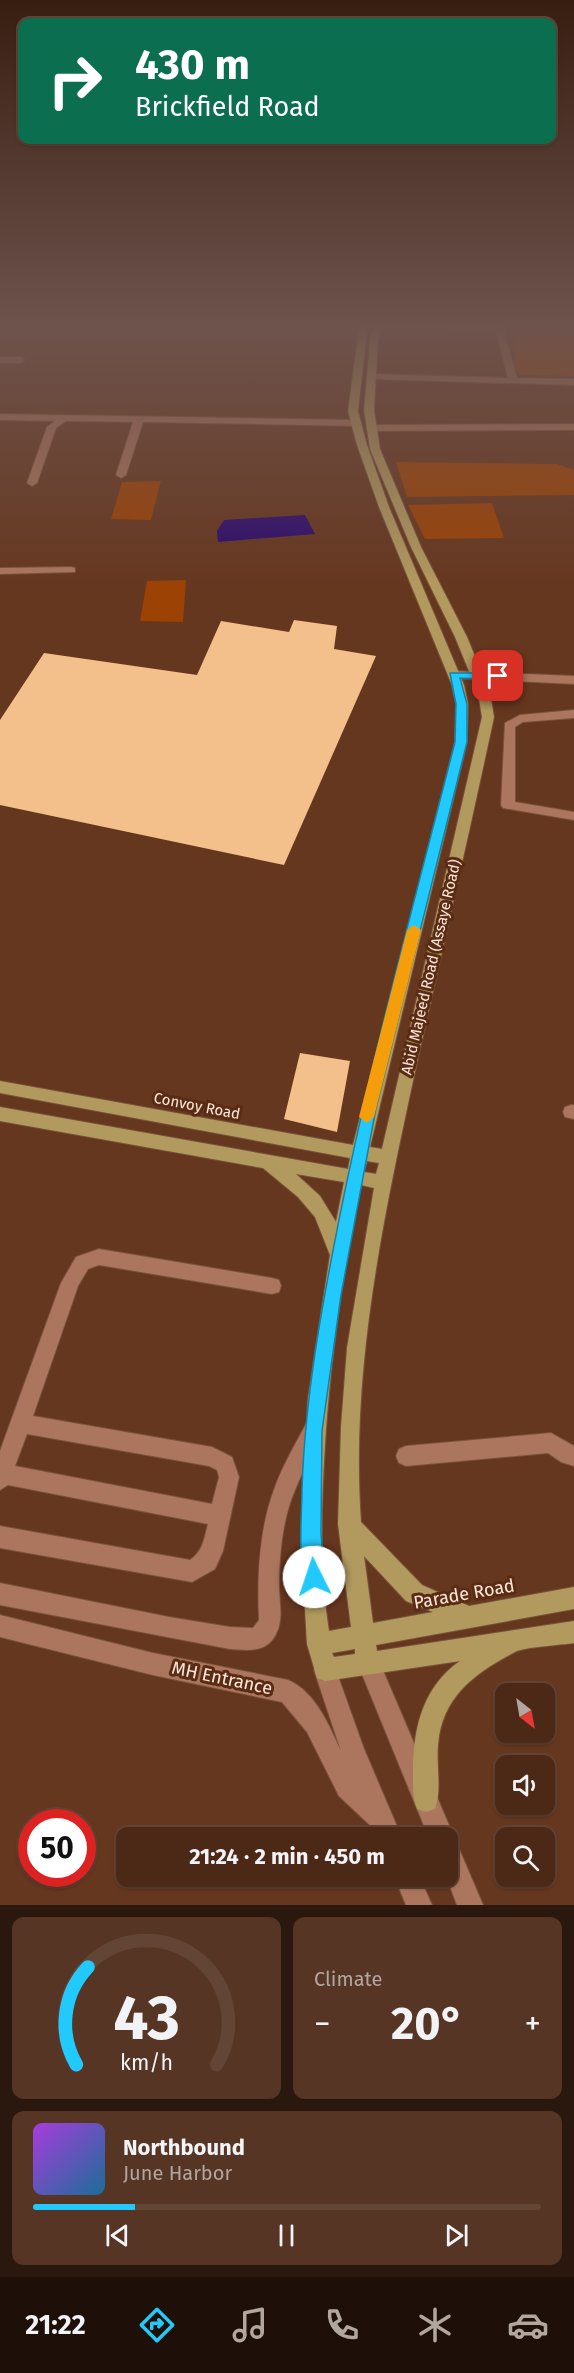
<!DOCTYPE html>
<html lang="en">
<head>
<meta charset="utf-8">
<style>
	body { margin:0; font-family:"Fira Sans",sans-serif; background:#563524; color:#f1f3f6; height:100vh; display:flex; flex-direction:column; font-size:22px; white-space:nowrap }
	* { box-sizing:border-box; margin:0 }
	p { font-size:20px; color:#b2a6a1 }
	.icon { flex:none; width:33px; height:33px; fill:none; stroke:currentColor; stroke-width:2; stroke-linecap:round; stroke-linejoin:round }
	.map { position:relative; height:1905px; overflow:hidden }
	.sheet { display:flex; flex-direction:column; gap:12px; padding:12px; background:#2a170d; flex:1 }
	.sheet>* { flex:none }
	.banner { position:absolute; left:18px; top:18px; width:538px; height:126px; border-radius:12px; box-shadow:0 2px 4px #0004,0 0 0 2px #634536; background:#0b6e4f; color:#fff; overflow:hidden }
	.needle { width:39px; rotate:149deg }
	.fabs { position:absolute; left:495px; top:1683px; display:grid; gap:12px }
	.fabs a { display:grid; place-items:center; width:60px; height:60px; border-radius:12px; background:#4c2917; box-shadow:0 2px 4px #0004,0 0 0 2px #634536; font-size:30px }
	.speed { position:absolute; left:18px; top:1809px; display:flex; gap:12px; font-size:30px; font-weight:700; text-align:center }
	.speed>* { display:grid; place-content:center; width:78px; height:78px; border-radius:50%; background:#4c2917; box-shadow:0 2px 4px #0004,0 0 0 2px #634536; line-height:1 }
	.speed .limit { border:9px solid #d22; background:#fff; color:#111 }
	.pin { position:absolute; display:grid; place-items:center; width:51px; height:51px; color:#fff; margin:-26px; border-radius:12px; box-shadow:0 3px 9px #0006 }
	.me { position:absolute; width:66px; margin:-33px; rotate:356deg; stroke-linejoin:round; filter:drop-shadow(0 0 4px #0008) }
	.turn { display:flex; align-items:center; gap:21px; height:126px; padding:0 18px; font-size:27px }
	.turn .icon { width:78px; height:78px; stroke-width:2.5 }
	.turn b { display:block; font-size:42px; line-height:51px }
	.big { font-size:45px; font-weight:700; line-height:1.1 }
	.sheet .card { flex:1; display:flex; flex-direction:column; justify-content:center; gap:9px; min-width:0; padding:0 21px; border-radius:12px; background:#563524 }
	.sheet .dial { align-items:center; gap:0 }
	.dial svg { height:156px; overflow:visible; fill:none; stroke:#634536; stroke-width:7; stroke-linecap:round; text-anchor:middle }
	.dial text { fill:#f1f3f6; stroke:none }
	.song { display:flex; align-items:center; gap:18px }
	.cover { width:72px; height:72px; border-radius:9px; background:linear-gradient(135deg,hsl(280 70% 55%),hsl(200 70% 35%)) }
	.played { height:6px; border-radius:3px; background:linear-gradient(90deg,#22c9fd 20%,#634536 20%) }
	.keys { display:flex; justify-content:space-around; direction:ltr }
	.heat { display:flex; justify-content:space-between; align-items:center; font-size:33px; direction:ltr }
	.sheet .tiles { flex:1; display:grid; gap:12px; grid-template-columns:1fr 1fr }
	.card:last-child { grid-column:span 2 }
	.trip { position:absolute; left:116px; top:1827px; width:342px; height:60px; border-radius:12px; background:#4c2917; box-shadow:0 2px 4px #0004,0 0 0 2px #634536; font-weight:700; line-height:60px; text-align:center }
	.menu { display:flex; height:96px; justify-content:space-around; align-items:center; background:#1e1009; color:#b2a6a1 }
	.menu .icon { width:42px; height:42px }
	.menu .current { color:#22c9fd }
	.menu b { font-size:27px; color:#f1f3f6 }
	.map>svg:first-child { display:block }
</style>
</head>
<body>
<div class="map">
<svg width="574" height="1905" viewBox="0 0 574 1905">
	<rect width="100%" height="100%" fill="#66371f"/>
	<!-- green -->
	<path fill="#9c4204" d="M 513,333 L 574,334 L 574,376 L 522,375 L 514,370 Z
		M 396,462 L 557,464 L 574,470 L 574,495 L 407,497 Z
		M 161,481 L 151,520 L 111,519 L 122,482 Z
		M 492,503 L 504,538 L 425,539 L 408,505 Z
		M 186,580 L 183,622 L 140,621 L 147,581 Z"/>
	<!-- water -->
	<path fill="#2b0b6f" d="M 305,515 L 315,534 L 218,542 L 217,531 L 224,520 Z"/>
	<!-- building -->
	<path fill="#f3bf8a" d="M 294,620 L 337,626 L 334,649 L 376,656 L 284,865 L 0,805 L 0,720 L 44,653 L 197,675 L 221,621 L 289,632 Z
		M 300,1053 L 350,1061 L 337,1132 L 284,1119 Z"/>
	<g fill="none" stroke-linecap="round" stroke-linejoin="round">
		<defs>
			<path id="minor" d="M 361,322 L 503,327 L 517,378 L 574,379 L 574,385 L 368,379 L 367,377 L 371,374 L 508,378 L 496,331 L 364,325 Z
				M 0,357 L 21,357 L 25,360 L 21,363 L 0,363 Z
				M 0,414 L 356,420 L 361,423 L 356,426 L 143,422 L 126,475 L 121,478 L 116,475 L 133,422 L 66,421 L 56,428 L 37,483 L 32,486 L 27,483 L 47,427 L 55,421 L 0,420 Z
				M 574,424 L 574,430 L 371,431 L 366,428 L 371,425 Z
				M 71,567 L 75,568 L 75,572 L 0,574 L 0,568 Z
				M 454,671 L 574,676 L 574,684 L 450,678 L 450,672 Z
				M 574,710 L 574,718 L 523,722 L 515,727 L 515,802 L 574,812 L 574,820 L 503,808 L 501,805 L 505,723 L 520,715 Z
				M 571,1105 L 574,1105 L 574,1119 L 565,1117 L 563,1112 L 565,1107 Z
				M 99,1249 L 272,1278 L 279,1280 L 281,1286 L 279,1292 L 272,1294 L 99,1265 L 88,1269 L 78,1286 L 33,1416 L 212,1447 L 232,1457 L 239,1477 L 223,1551 L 215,1569 L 192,1582 L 0,1548 L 0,1526 L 190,1560 C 203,1551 204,1539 208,1524 L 8,1485 L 0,1490 L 0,1451 L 61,1283 L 76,1257 ZM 27,1434 L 209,1466 L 217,1470 L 219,1477 L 212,1504 L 15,1466 Z
				M 313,1421 L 320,1424 L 323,1431 C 314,1451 303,1470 295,1490 C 283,1517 279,1555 279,1586 C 279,1605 285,1622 273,1639 C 263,1653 245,1650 230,1649 L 0,1605 L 0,1583 L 169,1617 L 230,1627 L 253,1628 L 259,1620 C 257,1576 259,1529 275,1487 C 283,1465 295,1445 306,1424 Z
				M 551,1433 L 574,1446 L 574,1466 L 561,1462 L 548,1453 L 406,1466 L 399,1463 L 396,1456 L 399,1449 L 406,1446 Z
				M 0,1615 L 153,1653 L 288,1680 C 316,1692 329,1726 341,1751 L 314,1670 L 317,1662 L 325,1659 L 333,1662 L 364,1749 L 402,1838 L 377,1838 L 373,1828 L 339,1796 L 307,1732 L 282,1702 L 153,1675 L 0,1637 Z
				M 368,1651 L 376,1654 L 483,1905 L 457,1905 L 446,1876 L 447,1838 L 429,1838 L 357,1662 L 360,1654 Z
				M 394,1876 L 419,1876 L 432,1905 L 406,1905 Z"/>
			<path id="major" d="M 360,322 L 368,322 L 358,411 L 367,445 L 389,507 L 464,685 L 468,704 L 467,742 L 370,1147 L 382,1149 L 482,717 L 478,693 L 455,637 L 411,547 L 370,449 L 364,410 L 370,340 L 375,322 L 383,322 L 378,340 L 374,410 L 380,449 L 421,547 L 467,637 L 490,693 L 494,717 C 469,834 442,951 416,1067 C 384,1215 350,1370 361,1522 L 422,1585 L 469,1606 L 574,1587 L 574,1609 L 376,1645 L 377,1651 L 574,1621 L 574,1643 C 561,1645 524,1647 515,1652 C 475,1673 442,1696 438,1745 C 436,1765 442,1790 435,1809 L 426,1812 L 417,1809 C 412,1796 413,1781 413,1767 C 414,1725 424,1686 460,1661 L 325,1681 L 317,1678 L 307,1644 L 301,1540 L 308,1399 L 330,1255 L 315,1217 L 298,1197 L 263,1168 L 0,1121 L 0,1107 L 348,1169 L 350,1158 L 0,1093 L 0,1081 L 353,1145 L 455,742 L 456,704 L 452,685 L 379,507 L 357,445 L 348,411 ZM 367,1161 L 379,1163 L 376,1174 L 364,1172 ZM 296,1174 L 344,1182 L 336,1222 L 320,1196 ZM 361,1185 L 374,1188 L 347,1348 L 341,1427 L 338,1524 L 351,1627 L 329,1631 C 320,1575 321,1518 324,1462 C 329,1369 341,1277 361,1185 ZM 364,1556 L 406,1601 L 433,1612 L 373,1623 ZM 355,1649 L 355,1654 L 334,1657 L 332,1653 Z"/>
		</defs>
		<!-- minor casing -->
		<use href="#minor" stroke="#78523b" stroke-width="2"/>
		<!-- major casing -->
		<use href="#major" stroke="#78523b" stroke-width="2"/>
		<!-- minor -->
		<use href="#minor" fill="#ab765d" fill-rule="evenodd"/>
		<!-- major -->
		<use href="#major" fill="#b29a5f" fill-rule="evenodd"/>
	</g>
	<!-- sky -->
	<linearGradient id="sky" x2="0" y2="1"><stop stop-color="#381e11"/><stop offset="0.55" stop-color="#6e534d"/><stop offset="1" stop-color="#6e534d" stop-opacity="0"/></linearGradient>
	<rect width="574" height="589" fill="url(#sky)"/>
	<!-- route -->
	<path fill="#22c9fd" stroke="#1683a4" stroke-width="1.5" d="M 450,673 L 498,673 L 504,676 L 498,680 L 460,678 L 467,704 L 467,742 L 376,1108 L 341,1295 L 322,1431 L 321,1532 L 324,1577 L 321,1584 L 314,1587 L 307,1584 C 297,1559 302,1516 302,1489 C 305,1396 322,1305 340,1215 C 372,1056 415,899 455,742 L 456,704 Z"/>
	<!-- slow -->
	<path fill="#f59e0b" d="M 414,925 L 421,930 L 374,1117 L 367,1123 L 359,1117 L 407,930 Z"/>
	<g text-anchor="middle" stroke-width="6" stroke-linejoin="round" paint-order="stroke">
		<!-- street labels -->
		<g font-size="15" fill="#ffe7db" stroke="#5a2c14">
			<text transform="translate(431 967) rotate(-77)" y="5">Abid Majeed Road (Assaye Road)</text>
			<text transform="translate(197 1106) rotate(11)" y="5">Convoy Road</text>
		</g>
		<!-- near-street labels -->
		<g font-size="18" fill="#ffe7db" stroke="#5a2c14">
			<text transform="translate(464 1594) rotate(-10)" y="6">Parade Road</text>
			<text transform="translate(222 1678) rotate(12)" y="6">MH Entrance</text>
		</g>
	</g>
</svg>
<div class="fabs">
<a><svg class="needle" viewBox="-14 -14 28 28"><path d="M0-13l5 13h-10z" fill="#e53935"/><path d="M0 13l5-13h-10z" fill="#b2a6a1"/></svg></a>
<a><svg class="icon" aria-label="sound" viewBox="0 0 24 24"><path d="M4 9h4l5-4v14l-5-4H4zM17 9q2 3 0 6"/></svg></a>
<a><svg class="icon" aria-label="search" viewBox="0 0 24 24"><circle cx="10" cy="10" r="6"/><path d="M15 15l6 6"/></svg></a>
</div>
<div class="speed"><div class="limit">50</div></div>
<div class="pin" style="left:498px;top:676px;background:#d93025"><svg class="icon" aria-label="arrive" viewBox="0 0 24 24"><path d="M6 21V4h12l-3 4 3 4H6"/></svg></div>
<svg class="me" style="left:314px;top:1577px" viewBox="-20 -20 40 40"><circle r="19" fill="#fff"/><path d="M0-13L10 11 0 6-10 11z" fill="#22c9fd"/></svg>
<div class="trip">21:24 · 2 min · 450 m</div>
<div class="banner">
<div class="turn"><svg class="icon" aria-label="right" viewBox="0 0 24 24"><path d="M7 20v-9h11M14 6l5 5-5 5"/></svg><div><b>430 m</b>Brickfield Road</div></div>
</div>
</div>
<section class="sheet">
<div class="tiles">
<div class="card dial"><svg viewBox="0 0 100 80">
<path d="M14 69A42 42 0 1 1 86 69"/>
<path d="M14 69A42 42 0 0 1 20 19" stroke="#22c9fd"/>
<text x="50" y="56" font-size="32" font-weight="700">43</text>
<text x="50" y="72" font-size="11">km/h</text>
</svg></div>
<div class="card"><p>Climate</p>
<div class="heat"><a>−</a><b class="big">20°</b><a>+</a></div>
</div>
<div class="card">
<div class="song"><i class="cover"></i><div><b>Northbound</b><p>June Harbor</p></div></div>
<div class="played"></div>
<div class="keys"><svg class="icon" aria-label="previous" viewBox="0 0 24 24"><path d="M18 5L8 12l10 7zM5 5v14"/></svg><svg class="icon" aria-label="pause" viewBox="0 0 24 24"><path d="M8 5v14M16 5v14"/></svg><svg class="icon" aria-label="next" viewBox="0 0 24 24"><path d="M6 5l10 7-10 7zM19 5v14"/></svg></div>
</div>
</div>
</section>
<nav class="menu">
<b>21:22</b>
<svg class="icon current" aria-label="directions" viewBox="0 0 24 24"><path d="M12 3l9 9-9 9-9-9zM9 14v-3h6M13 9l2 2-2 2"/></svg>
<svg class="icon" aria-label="music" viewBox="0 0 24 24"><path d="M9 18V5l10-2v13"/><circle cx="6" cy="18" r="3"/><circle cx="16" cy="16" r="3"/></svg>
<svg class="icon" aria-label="phone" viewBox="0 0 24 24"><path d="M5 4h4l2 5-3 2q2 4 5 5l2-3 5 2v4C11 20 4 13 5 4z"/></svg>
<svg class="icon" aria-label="climate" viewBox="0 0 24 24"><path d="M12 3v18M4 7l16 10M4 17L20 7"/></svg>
<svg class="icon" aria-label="car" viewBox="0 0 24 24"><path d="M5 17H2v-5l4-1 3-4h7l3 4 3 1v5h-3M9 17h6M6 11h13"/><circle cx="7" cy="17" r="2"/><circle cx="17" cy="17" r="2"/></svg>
</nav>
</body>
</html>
